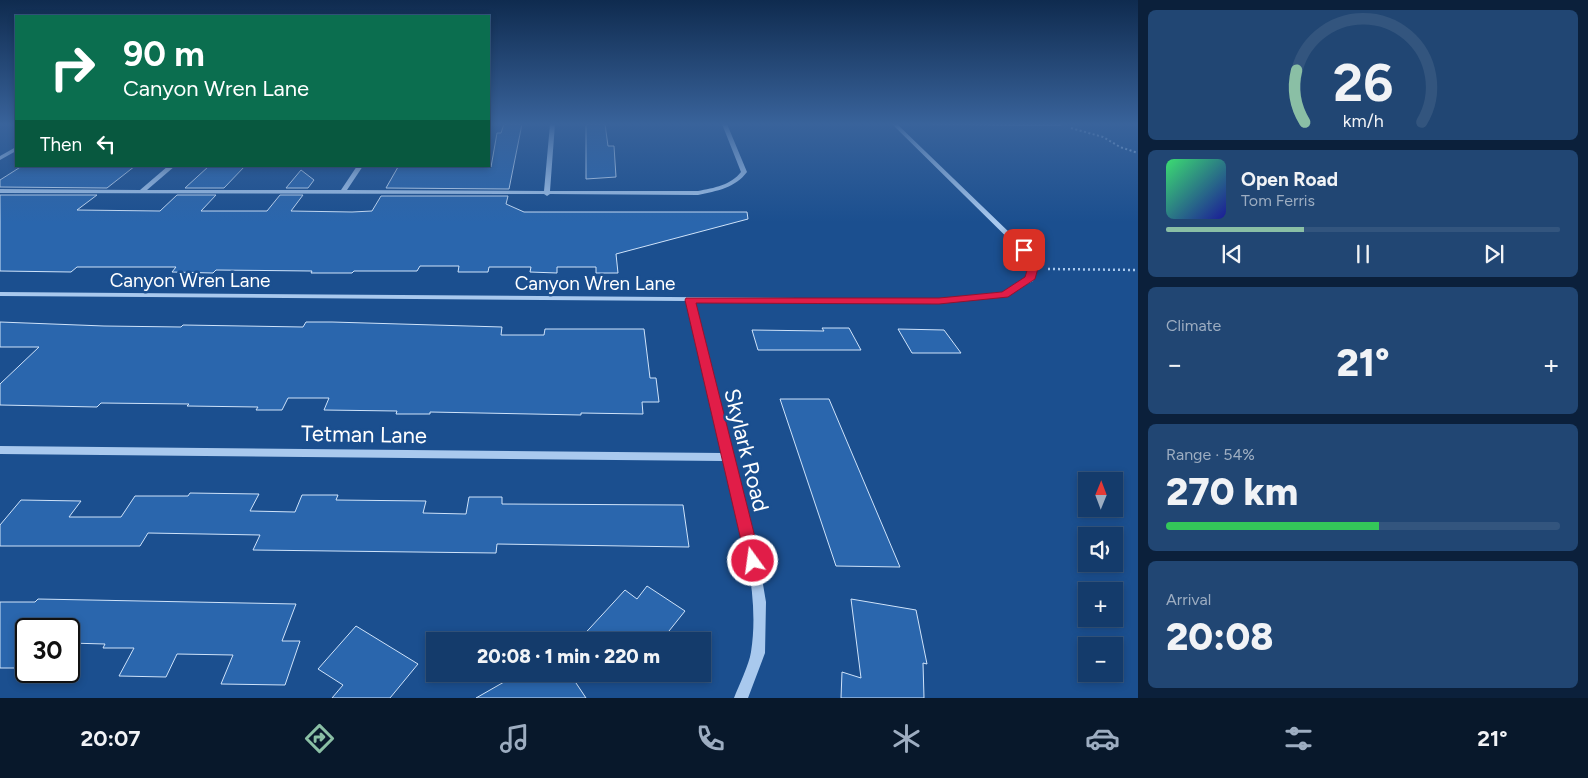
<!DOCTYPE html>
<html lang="en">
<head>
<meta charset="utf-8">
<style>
	body { margin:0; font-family:Figtree,sans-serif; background:#214673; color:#f1f3f6; height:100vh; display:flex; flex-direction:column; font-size:19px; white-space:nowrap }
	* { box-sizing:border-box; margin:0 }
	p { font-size:16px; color:#9dadc1 }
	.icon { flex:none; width:28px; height:28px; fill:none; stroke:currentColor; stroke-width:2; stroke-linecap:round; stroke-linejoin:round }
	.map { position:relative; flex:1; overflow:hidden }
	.details { display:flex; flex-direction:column; gap:10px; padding:10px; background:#0b203b; width:450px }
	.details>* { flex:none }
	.top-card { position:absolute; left:15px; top:15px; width:475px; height:152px; border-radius:0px; box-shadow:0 2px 8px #0003,0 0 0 1px #33557e; background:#0b6e4f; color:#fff; overflow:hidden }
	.needle { width:32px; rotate:1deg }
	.buttons { position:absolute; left:1078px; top:472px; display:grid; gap:10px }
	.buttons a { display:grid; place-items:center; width:45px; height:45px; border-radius:0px; background:#143b6b; box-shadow:0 2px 8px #0003,0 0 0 1px #33557e; font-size:25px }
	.speed { position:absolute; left:15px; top:618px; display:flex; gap:10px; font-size:25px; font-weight:700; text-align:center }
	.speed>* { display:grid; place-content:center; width:65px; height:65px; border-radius:50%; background:#143b6b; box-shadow:0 2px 8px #0003,0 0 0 1px #33557e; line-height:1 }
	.speed .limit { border:2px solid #111; border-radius:8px; background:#fff; color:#111 }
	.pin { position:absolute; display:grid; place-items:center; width:42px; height:42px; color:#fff; margin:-21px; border-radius:10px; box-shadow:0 2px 8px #0006 }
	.me { position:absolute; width:55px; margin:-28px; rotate:346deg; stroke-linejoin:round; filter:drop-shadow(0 0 4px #0008) }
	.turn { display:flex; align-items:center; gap:18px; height:105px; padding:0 25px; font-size:22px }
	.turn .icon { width:65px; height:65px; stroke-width:2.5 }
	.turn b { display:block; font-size:35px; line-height:42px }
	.then { display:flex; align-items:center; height:48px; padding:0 25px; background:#0003; gap:10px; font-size:19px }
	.big { font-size:38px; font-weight:800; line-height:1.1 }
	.details .widget { flex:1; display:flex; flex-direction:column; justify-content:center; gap:8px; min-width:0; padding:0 18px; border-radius:8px; background:#214673 }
	.details .dial { align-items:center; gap:0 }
	.dial svg { height:130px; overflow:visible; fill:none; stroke:#33557e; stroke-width:7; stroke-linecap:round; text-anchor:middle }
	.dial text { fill:#f1f3f6; stroke:none }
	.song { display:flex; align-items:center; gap:15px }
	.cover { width:60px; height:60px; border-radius:8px; background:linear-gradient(135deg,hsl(140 70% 55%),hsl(240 70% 35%)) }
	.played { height:5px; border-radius:2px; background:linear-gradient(90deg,#8abfa5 35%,#33557e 35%) }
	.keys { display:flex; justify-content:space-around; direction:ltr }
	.heat { display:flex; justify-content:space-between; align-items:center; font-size:28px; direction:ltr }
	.charge { height:8px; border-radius:4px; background:linear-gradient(90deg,#34c759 54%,#33557e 0) }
	.trip { position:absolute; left:426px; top:632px; width:285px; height:50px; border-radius:0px; background:#143b6b; box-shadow:0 2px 8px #0003,0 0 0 1px #33557e; font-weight:800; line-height:50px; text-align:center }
	.menu { display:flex; height:80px; justify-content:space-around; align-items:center; background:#08182b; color:#9dadc1 }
	.menu .icon { width:35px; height:35px }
	.menu .selected { color:#8abfa5 }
	.menu b { font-size:22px; color:#f1f3f6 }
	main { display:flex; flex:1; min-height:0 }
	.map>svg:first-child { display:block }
</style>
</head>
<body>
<main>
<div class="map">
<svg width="1138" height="698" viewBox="0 0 1138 698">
	<rect width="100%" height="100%" fill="#1b4f8f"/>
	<!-- building -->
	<path fill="#2a66ad" stroke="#cfe3fa" d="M 504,124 L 522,124 L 509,189 L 386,188 L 398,167 L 491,167 L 497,133 L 501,133 Z
		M 586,124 L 605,124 L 608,146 L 614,146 L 616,177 L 586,179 Z
		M 22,166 L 135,166 L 107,188 L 0,187 L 0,180 Z
		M 209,166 L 245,166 L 224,188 L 185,188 Z
		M 301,170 L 314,180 L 308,188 L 286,188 Z
		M 0,195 L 97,195 L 77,210 L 160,211 L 177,195 L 216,195 L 201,211 L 267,211 L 280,195 L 303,195 L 291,211 L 352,212 L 372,211 L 381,196 L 508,196 L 506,204 L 524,212 L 747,212 L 748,219 L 616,254 L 618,273 L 596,273 L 596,267 L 557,267 L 557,273 L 530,272 L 531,267 L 489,267 L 488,272 L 458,272 L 459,266 L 420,266 L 417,271 L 354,271 L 352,273 L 311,273 L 312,271 L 216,270 L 213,273 L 172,272 L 176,267 L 77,267 L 71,272 L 0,271 Z
		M 0,322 L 104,326 L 181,327 L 183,325 L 303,327 L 306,322 L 332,322 L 502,327 L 501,335 L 544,335 L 545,329 L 644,329 L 650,378 L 656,378 L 659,402 L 642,402 L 643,414 L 581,413 L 581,415 L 430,412 L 430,414 L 396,414 L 397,411 L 324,410 L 329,398 L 288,398 L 282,410 L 256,410 L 258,407 L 187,406 L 189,404 L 101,403 L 97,407 L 0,405 L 0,384 L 39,347 L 0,347 Z
		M 822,328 L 849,328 L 861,350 L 758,350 L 752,330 L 824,331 Z
		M 898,329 L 944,330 L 961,353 L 912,353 Z
		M 780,399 L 829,399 L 900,567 L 836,566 Z
		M 190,493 L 259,494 L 250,511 L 295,512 L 302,495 L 338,495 L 336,500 L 426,501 L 423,513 L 466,514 L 469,497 L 502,497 L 502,504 L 683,505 L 689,547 L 497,544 L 496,553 L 253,550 L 260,535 L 148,533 L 140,546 L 0,546 L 0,525 L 21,500 L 81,501 L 69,517 L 121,517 L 135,496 L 188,496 Z
		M 647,586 L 685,611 L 661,641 L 578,641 L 625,590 L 637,599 Z
		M 38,599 L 296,604 L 282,641 L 300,641 L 285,685 L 221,684 L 233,655 L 177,654 L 166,677 L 119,676 L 134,648 L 103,648 L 105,644 L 69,643 L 69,629 L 26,629 L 26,668 L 0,668 L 0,602 L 35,602 Z
		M 851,599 L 916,610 L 927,664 L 923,663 L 924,698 L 841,698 L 842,672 L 861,678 Z
		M 356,626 L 418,664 L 390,698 L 332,698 L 343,685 L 318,669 Z
		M 518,674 L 570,674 L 586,698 L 476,698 Z"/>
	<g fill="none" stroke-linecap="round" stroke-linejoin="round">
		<!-- path-far1 -->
		<path stroke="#a9c9ee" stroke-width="2" stroke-dasharray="2 2.5" stroke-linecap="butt" d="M 1071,128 L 1103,137 L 1120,147 L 1138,153"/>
		<!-- path -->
		<path stroke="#a9c9ee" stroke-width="2.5" stroke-dasharray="2 3" stroke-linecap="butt" d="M 1048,269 L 1138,270"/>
		<!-- minor -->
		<path fill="#a9c9ee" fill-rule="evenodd" d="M 550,124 L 555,124 L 550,191 L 698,191 C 714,188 731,185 741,172 L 722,124 L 727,124 L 747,172 C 735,188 717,191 698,195 L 550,194 L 547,196 L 544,194 L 0,193 L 0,189 L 140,190 L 168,166 L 175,166 L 147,190 L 341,190 L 357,166 L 363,166 L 347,190 L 544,191 Z
			M 892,124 L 897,124 L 1039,261 L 1033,281 L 1005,296 L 939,303 L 694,302 L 759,561 L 766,602 L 765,653 L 748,698 L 734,698 C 739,685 749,665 751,652 C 761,589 738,521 723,461 L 0,454 L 0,446 L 722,453 L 686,301 L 0,296 L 0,292 L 939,299 L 1003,292 L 1027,278 L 1031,261 Z
			M 931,124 L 1062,124 L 1062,125 L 1060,126 L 933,125 Z
			M 16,147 L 16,151 L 0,160 L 0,156 Z"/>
	</g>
	<!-- sky -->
	<linearGradient id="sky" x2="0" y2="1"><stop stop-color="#0f2b4f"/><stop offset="0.56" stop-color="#39639b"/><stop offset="1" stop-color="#39639b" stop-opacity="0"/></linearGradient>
	<rect width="1138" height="222" fill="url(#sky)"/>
	<!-- route -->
	<path fill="#e11d48" stroke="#92132f" d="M 1024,247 L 1040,261 L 1035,279 L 1008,297 L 939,304 L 696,303 L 761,561 L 759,566 L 753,568 L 747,566 L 685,300 L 686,298 L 939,298 L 1002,292 L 1025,277 L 1030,261 L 1020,250 Z"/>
	<g text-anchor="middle" stroke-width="5" stroke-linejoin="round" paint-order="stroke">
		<!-- street labels -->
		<g font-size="19" fill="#fff" stroke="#1b4f8f">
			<text x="190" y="287">Canyon Wren Lane</text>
			<text x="595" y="290">Canyon Wren Lane</text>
		</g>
		<!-- near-street labels -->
		<g font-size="22" fill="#fff" stroke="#1b4f8f">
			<text transform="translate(364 434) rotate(1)" y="8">Tetman Lane</text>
			<text transform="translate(747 450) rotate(76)" y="8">Skylark Road</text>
		</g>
	</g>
</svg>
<div class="buttons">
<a><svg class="needle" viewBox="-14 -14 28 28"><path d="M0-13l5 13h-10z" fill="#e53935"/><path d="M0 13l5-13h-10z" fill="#9dadc1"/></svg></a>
<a><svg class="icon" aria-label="sound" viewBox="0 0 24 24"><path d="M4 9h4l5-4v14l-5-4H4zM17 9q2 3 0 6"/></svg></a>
<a>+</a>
<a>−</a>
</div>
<div class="speed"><div class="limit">30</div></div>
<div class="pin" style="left:1024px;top:250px;background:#d93025"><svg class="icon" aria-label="arrive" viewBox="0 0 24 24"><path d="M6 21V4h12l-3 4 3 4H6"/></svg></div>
<svg class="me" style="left:753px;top:561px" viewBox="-20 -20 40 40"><circle r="17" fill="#e11d48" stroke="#fff" stroke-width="3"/><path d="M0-11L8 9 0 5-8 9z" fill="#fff"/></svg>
<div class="trip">20:08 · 1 min · 220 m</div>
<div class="top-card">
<div class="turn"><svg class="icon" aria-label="right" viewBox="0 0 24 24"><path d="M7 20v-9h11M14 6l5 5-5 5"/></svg><div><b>90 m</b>Canyon Wren Lane</div></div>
<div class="then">Then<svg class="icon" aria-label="left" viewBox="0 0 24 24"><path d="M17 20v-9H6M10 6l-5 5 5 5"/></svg></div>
</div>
</div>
<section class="details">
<div class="widget dial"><svg viewBox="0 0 100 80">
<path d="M14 69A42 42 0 1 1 86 69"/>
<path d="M14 69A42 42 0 0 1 9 37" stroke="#8abfa5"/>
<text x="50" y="56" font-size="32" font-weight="700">26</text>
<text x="50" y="72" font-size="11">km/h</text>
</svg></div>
<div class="widget">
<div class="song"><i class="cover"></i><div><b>Open Road</b><p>Tom Ferris</p></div></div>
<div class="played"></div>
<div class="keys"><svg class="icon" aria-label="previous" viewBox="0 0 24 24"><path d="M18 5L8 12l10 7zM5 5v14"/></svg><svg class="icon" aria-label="pause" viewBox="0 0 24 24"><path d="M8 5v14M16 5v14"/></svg><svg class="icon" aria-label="next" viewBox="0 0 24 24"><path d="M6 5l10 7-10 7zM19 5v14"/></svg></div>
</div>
<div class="widget"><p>Climate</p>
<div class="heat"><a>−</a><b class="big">21°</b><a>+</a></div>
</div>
<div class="widget"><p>Range · 54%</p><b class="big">270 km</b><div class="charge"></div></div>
<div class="widget"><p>Arrival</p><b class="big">20:08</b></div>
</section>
</main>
<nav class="menu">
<b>20:07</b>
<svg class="icon selected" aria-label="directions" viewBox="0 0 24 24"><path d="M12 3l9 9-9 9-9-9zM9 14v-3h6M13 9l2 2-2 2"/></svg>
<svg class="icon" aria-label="music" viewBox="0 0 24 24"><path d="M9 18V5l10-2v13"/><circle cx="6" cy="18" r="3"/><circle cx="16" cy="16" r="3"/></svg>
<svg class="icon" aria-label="phone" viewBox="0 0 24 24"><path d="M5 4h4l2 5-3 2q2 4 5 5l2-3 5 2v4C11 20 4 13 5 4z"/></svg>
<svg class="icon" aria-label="climate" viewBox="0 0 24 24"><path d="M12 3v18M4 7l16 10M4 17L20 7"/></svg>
<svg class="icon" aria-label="car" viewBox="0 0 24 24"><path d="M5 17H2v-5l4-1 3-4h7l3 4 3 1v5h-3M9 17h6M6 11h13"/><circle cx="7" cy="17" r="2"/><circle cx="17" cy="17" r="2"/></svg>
<svg class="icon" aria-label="filters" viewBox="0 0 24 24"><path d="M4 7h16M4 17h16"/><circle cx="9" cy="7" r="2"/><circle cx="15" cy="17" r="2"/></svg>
<b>21°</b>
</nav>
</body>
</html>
